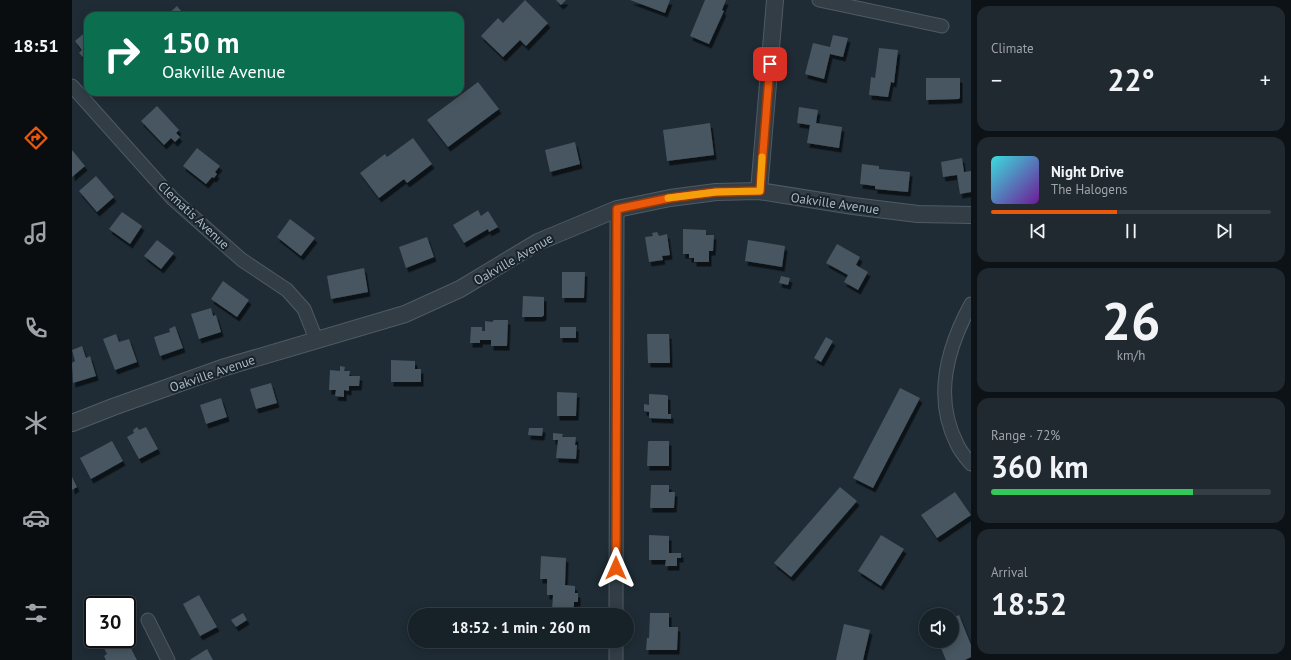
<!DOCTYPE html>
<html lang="en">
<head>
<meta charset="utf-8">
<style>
	body { margin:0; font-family:"PT Sans",sans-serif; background:#202930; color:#f1f3f6; height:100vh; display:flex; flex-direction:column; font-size:15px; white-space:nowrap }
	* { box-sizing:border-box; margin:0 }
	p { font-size:13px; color:#9ea3a8 }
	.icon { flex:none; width:22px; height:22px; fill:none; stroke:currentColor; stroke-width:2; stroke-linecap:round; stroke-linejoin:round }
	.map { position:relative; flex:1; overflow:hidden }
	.details { display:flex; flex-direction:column; gap:6px; padding:6px; background:#0d1216; width:320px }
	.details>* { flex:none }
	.guide { position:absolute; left:12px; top:12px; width:380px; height:84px; border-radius:12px; box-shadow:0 2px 10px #0003,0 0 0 1px #363e45; background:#0b6e4f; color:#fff; overflow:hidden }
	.controls { position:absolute; left:847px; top:608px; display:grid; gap:8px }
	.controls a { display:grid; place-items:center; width:40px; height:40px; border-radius:50%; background:#172128; box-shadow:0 2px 10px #0003,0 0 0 1px #363e45; font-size:20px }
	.speed { position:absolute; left:12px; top:596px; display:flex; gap:8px; font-size:20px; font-weight:700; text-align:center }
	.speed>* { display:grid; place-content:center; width:52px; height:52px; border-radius:50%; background:#172128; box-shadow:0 2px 10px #0003,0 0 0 1px #363e45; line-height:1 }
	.speed .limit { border:2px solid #111; border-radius:6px; background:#fff; color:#111 }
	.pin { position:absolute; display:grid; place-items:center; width:34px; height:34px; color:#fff; margin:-17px; border-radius:8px; box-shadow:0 2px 6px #0006 }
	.me { position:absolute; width:44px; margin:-22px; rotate:0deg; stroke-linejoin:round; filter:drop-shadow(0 0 3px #0008) }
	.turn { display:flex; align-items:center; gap:14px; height:84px; padding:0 12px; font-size:18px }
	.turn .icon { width:52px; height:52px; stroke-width:2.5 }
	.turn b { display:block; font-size:28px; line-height:34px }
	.big { font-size:30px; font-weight:700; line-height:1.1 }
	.details .widget { flex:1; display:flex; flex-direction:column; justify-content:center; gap:6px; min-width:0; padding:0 14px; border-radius:12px; background:#202930 }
	.details .dial { align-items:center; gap:0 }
	.dial b { font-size:52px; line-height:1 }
	.song { display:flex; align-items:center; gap:12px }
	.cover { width:48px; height:48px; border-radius:6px; background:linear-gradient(135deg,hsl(180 70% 55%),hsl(280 70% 35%)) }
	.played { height:4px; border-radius:2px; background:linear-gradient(90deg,#ea580c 45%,#363e45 45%) }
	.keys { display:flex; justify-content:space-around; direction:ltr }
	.heat { display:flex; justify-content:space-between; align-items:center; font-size:22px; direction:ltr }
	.charge { height:6px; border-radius:3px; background:linear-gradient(90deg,#34c759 72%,#363e45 0) }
	.trip { position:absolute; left:336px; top:608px; width:226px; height:40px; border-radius:20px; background:#172128; box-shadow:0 2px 10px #0003,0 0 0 1px #363e45; font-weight:700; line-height:40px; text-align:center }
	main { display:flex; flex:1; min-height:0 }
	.menu { display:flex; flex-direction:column; width:72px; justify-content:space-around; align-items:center; background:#090d10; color:#9ea3a8 }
	.menu .icon { width:28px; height:28px }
	.menu .current { color:#ea580c }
	.menu b { font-size:18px; color:#f1f3f6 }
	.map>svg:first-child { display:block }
</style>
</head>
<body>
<main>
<nav class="menu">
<b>18:51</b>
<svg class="icon current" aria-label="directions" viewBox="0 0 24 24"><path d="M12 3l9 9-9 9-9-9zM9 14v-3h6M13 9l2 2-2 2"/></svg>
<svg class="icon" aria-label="music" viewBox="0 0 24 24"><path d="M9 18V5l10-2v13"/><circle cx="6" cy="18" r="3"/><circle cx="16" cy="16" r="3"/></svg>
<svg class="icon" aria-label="phone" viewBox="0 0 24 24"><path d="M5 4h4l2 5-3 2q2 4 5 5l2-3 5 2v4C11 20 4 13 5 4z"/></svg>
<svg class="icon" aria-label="climate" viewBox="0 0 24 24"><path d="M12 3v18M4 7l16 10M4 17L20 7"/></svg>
<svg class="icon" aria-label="car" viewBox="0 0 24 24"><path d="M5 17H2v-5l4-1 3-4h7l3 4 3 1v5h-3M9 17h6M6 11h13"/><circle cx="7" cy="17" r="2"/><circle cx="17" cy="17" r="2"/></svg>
<svg class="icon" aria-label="filters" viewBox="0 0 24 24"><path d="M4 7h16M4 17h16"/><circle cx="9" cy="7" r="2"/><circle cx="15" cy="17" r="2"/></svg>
</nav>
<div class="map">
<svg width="899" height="660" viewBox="0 0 899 660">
	<defs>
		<filter id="shadow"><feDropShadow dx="2.5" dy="4.5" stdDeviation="0" flood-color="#0009"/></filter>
	</defs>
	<rect width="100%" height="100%" fill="#1f2c35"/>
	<!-- building -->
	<path fill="#465661" filter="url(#shadow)" d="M 453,0 L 476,23 L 454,46 L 448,40 L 431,57 L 409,36 L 426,18 L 431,23 Z
		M 484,0 L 494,0 L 489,5 Z
		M 558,0 L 598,0 L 593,13 Z
		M 633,0 L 654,0 L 650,10 L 652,11 L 637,44 L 618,36 Z
		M 105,6 L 113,16 L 98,16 L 96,14 Z
		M 16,30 L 16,58 L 14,55 L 11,57 L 7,53 L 10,50 L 3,41 Z
		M 761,35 L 776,38 L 771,57 L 758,54 L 752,79 L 733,74 L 741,43 L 758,47 Z
		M 807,48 L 826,50 L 822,83 L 819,82 L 816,97 L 797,95 L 799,77 L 803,78 Z
		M 854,78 L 888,78 L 888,97 L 887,99 L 854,100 Z
		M 406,82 L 427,109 L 376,147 L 355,120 Z
		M 85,106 L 107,130 L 104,133 L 108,137 L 103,142 L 99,138 L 92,145 L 69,121 Z
		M 727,107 L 746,110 L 744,123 L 770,127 L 767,148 L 735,143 L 738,125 L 725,123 Z
		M 638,123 L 642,155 L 595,161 L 591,130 Z
		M 341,138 L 360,164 L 335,183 L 332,179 L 307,198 L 288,173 L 313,154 L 315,157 Z
		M 503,142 L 508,164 L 478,172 L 473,150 Z
		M 125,148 L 148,166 L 143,172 L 145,174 L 142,178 L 140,177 L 134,184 L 111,166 Z
		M 0,150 L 13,166 L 0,177 Z
		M 890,158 L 892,172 L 899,171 L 899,192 L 888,194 L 885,175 L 871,177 L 869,162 Z
		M 790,164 L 807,166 L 807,169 L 838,172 L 836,192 L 803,189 L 803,186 L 788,184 Z
		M 24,176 L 42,197 L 25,212 L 7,191 Z
		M 406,210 L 409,216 L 416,211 L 426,227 L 417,232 L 416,229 L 392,243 L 381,225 Z
		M 50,212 L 70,226 L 58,244 L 37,229 Z
		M 218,219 L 243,238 L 229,256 L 205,237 Z
		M 611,229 L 634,230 L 634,235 L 642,235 L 641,251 L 637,251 L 637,262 L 622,262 L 622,258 L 617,258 L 617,254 L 611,254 Z
		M 585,232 L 587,236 L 595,234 L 598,255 L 590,256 L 591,260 L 577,262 L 573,237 L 581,236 L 580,233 Z
		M 355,237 L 362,257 L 334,268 L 327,247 Z
		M 85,240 L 102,253 L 89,269 L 72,256 Z
		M 676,240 L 713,246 L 710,267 L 673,261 Z
		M 765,244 L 788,257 L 784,265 L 796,272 L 786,290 L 772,282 L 776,275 L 754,263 Z
		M 292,268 L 296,292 L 259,299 L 255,276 Z
		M 490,272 L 513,272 L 512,298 L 490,298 Z
		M 709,276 L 718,278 L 716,285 L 707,283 Z
		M 151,281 L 177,300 L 165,317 L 139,299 Z
		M 451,296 L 472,297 L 472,315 L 470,317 L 450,317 Z
		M 139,308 L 141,316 L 144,315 L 149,332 L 127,339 L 119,314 Z
		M 422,320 L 436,320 L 435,346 L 419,346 L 419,340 L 408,340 L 408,343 L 398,343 L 399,327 L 410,327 L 410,331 L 413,331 L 413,321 L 420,322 Z
		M 103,326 L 111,348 L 88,356 L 82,337 L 98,332 L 97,329 Z
		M 488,327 L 504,327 L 504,338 L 488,338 Z
		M 44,334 L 47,342 L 57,339 L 65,362 L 43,370 L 31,339 Z
		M 575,334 L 597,334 L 598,363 L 576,363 Z
		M 754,337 L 761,341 L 749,362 L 742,358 Z
		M 10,346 L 14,358 L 18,356 L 24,376 L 1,383 L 0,363 L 3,361 L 0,350 Z
		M 319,360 L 343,361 L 343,369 L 349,369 L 349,382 L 319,382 Z
		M 268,366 L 273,367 L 272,371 L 278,371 L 277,376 L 288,376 L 287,386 L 277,386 L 277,391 L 272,390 L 272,397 L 263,396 L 264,390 L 257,390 L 258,370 L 268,371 Z
		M 199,383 L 205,403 L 184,409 L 178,389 Z
		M 828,388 L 848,398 L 801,488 L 781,478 Z
		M 485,392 L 505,393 L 504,416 L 485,416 Z
		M 577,394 L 594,395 L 596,396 L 596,414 L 599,414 L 599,419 L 577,418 L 577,412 L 572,411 L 572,404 L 577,405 Z
		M 149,398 L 155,417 L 134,424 L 128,405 Z
		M 65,427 L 67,430 L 74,427 L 86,449 L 67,459 L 55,437 L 62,433 L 61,430 Z
		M 457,428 L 471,428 L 470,436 L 456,435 Z
		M 481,433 L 491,434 L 490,437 L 504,437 L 503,445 L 505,445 L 504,459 L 484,458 L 486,440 L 481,440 Z
		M 40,441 L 51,461 L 19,479 L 8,458 Z
		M 577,441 L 597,441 L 597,466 L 575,466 L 576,442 Z
		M 0,477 L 5,487 L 0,490 Z
		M 579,485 L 597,485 L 597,492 L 603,492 L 602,508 L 578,508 Z
		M 768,487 L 785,501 L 719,577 L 702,563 Z
		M 883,492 L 899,515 L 865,538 L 849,515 Z
		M 577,535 L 597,536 L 597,553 L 609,553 L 609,558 L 605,558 L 605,566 L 593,566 L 594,560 L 577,560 Z
		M 809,535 L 832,549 L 809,586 L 786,571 Z
		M 469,556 L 494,558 L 493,585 L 503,586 L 503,593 L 506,593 L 506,602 L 502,602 L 502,612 L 480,611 L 481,595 L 475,595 L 475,579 L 468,579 Z
		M 127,595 L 145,627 L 128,636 L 111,604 Z
		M 171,613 L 175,620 L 164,627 L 159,620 Z
		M 578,613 L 597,613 L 597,627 L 606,627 L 605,650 L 574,650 L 575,638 L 577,638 Z
		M 887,615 L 899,645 L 899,657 L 893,660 L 874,660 L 866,641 L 880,641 L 880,618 Z
		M 772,624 L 798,630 L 791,660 L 764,660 Z
		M 29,639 L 54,639 L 65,660 L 34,660 L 32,656 L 35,654 L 28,640 Z
		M 135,649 L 141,660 L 118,660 L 119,659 Z"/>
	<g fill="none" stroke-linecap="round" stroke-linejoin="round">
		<defs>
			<path id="minor" d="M 747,0 L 870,26
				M 0,86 L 101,199 L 170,260 L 215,290 L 232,309 L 244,339
				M 899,304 C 875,348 861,397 885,444 C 888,451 894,458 899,464
				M 544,615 L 545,209
				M 76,620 L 96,660
				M 544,660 L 544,641"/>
			<path id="tertiary" d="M 687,191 L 703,0
				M 0,423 L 41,407 L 150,368 L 333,314 L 388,289 L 466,242 L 545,209 L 598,198 L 644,192 L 687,191 L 781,206 L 846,214 L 899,215"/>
		</defs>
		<!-- minor casing -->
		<use href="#minor" stroke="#4f5b64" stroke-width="15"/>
		<!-- tertiary casing -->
		<use href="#tertiary" stroke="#4f5b64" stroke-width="18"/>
		<!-- minor -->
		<use href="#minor" stroke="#323d46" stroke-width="13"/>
		<!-- tertiary -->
		<use href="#tertiary" stroke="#323d46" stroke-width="16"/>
	</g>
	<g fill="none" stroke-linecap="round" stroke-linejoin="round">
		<defs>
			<path id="route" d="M 544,568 L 545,209 L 598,198 L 644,192 L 688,191 L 698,64"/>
		</defs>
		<!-- route casing -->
		<use href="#route" stroke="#983908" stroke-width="10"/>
		<!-- route -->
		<use href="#route" stroke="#ea580c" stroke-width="7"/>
		<!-- slow -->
		<path stroke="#f59e0b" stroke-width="7" d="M 596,198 L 644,192 L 688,191 L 690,157"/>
	</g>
	<g text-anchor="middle" stroke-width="4" stroke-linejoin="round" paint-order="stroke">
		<!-- street labels -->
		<g font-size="13" fill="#abb8c3" stroke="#18222a">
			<text transform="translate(763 203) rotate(8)" y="5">Oakville Avenue</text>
			<text transform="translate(122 215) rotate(43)" y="5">Clematis Avenue</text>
			<text transform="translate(441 259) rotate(-30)" y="5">Oakville Avenue</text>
			<text transform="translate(140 373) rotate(-19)" y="5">Oakville Avenue</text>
		</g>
	</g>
</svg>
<div class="controls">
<a><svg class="icon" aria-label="sound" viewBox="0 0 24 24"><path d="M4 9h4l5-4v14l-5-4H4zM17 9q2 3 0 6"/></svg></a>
</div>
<div class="speed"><div class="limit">30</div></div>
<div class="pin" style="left:698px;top:64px;background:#d93025"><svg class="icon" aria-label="arrive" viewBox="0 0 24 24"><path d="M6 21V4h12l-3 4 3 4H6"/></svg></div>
<svg class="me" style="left:544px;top:568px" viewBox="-20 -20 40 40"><path d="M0-17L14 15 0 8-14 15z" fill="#ea580c" stroke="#fff" stroke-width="4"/></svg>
<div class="trip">18:52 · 1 min · 260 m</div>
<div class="guide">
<div class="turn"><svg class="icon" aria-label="right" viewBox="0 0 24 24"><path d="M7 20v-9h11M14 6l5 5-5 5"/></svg><div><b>150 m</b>Oakville Avenue</div></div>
</div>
</div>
<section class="details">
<div class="widget"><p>Climate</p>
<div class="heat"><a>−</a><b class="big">22°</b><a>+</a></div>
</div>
<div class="widget">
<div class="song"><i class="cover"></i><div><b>Night Drive</b><p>The Halogens</p></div></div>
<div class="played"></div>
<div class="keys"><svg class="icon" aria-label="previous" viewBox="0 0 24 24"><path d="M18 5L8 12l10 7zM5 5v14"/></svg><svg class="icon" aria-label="pause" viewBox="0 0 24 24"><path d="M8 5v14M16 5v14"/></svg><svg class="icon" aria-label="next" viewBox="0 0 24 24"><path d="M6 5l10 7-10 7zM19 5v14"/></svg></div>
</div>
<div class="widget dial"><b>26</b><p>km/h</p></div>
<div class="widget"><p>Range · 72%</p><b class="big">360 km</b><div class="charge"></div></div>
<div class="widget"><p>Arrival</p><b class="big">18:52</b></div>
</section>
</main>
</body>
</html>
